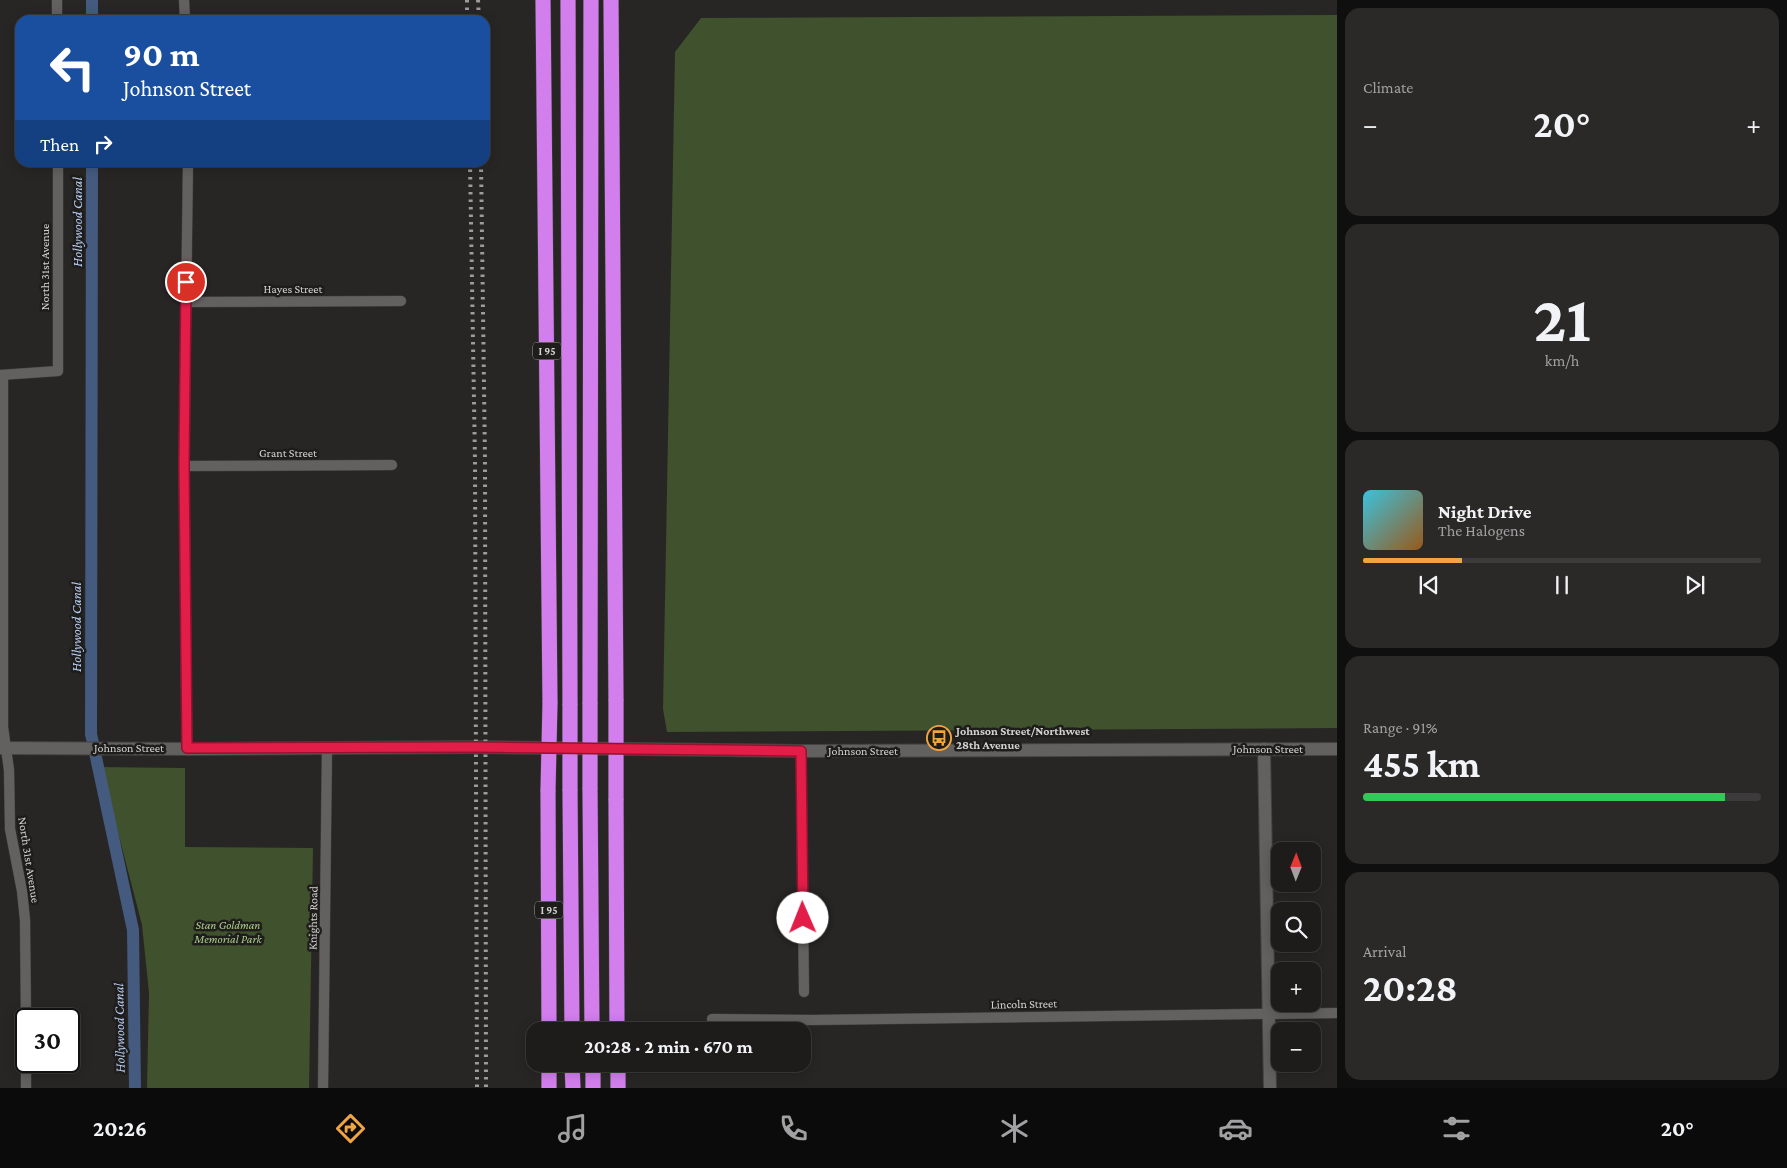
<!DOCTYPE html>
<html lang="en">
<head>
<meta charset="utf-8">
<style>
	body { margin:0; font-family:"Crimson Pro",serif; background:#2b2928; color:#f1f3f6; height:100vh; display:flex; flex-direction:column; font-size:19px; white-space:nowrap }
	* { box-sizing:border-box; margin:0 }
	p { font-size:16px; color:#a1a1a3 }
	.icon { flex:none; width:28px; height:28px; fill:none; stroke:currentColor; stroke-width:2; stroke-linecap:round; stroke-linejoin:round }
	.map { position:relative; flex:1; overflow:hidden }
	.sheet { display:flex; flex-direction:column; gap:8px; padding:8px; background:#100f0f; width:450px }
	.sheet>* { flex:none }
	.top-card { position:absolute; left:15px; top:15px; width:475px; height:152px; border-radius:15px; box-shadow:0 2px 12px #0003,0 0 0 1px #3c3a3a; background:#1a4fa0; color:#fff; overflow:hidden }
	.needle { width:32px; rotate:1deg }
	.controls { position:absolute; left:1271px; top:842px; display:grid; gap:10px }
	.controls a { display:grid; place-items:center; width:50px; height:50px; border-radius:10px; background:#1e1c1b; box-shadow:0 2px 12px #0003,0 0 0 1px #3c3a3a; font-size:25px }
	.speed { position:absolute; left:15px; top:1008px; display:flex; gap:10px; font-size:25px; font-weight:700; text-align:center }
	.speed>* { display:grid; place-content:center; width:65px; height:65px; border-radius:50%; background:#1e1c1b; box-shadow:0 2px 12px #0003,0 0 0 1px #3c3a3a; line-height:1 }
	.speed .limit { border:2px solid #111; border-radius:8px; background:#fff; color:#111 }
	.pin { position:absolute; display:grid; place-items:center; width:42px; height:42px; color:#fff; margin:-21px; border:2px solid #fff; border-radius:50%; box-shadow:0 1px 5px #0007 }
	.me { position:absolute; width:55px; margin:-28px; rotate:359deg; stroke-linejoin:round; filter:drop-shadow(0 0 4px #0008) }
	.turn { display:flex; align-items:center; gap:18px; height:105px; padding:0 25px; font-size:22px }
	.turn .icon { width:65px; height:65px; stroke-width:2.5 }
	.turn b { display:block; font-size:35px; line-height:42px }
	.then { display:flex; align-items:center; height:48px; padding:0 25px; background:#0003; gap:10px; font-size:19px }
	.big { font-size:38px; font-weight:700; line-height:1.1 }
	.sheet .widget { flex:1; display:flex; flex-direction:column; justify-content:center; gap:8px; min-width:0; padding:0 18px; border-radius:15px; background:#2b2928 }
	.sheet .dial { align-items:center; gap:0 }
	.dial b { font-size:65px; line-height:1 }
	.song { display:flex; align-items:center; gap:15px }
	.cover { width:60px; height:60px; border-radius:8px; background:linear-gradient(135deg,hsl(190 70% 55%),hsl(30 70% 35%)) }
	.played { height:5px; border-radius:2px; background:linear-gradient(90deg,#f1a540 25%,#3c3a3a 25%) }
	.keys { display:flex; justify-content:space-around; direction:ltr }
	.heat { display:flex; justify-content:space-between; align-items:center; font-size:28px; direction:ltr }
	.charge { height:8px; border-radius:4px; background:linear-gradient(90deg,#34c759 91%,#3c3a3a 0) }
	.trip { position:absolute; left:526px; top:1022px; width:285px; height:50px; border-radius:15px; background:#1e1c1b; box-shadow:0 2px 12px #0003,0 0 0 1px #3c3a3a; font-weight:700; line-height:50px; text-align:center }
	.tab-bar { display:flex; height:80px; justify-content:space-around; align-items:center; background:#0c0b0b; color:#a1a1a3 }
	.tab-bar .icon { width:35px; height:35px }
	.tab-bar .selected { color:#f1a540 }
	.tab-bar b { font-size:22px; color:#f1f3f6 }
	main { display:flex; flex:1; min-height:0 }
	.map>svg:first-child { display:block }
</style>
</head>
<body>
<main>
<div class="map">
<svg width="1337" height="1088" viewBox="0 0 1337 1088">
	<rect width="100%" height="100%" fill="#282624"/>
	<!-- green -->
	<path fill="#3f512d" d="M 1337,15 L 1337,728 L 667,732 L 663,709 L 675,52 L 701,18 Z
		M 95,767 L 185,768 L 185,847 L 313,848 L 309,1088 L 147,1088 L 149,993 L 142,925 L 113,813 L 98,781 Z"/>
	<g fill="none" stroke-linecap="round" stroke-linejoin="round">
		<!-- canal -->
		<path stroke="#445a7f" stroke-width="12" d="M 92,20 L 92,0
			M 92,162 L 91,734 L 133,930 L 135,1088"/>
		<defs>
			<path id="minor" d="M 57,0 L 57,20
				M 184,0 L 185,20
				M 186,302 L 401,301
				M 0,375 L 58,371 L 58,162
				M 3,375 L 3,727 L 9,770 L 10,829 L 22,891 L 25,920 L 26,1019
				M 184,466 L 392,465
				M 187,749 L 184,466 L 188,162
				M 801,751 L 804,992
				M 712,1019 L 811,1020 L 1337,1013
				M 26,1088 L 26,1058
				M 323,1088 L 327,748"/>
			<path id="tertiary" d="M 0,748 L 194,749 L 477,747 L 801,751 L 1337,749
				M 1264,749 L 1270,1088"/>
			<path id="motorway" d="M 543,0 L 550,703
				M 568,0 L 570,705
				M 611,0 L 616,701
				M 590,704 L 591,0
				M 590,788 L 592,1031
				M 570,789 L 572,1031
				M 548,790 L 549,1031
				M 616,799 L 617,1031
				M 549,1064 L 549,1088
				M 572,1064 L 573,1088
				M 593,1064 L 593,1088
				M 618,1064 L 618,1088"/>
		</defs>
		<!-- minor casing -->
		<use href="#minor" stroke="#434241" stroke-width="11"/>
		<!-- tertiary casing -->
		<use href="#tertiary" stroke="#434241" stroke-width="14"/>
		<!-- motorway casing -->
		<use href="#motorway" stroke="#434241" stroke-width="16"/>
		<!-- minor -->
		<use href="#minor" stroke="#63615f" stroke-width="10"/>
		<!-- tertiary -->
		<use href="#tertiary" stroke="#63615f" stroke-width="12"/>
		<!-- motorway -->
		<use href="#motorway" stroke="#d27eed" stroke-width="15"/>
		<!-- rail -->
		<path stroke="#9d9c9b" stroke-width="4" stroke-dasharray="2.5 5" stroke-linecap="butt" d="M 467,0 L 467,20
			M 478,0 L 479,20
			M 470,162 L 475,461 L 477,1088
			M 481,162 L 485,460 L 486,1088"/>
		<defs>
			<path id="motorway-bridge" d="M 590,704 L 590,788
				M 570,789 L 570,705
				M 548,790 L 550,703
				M 616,799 L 616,701"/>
		</defs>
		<!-- motorway-bridge casing -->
		<use href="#motorway-bridge" stroke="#434241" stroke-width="16" stroke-linecap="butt"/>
		<!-- motorway-bridge -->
		<use href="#motorway-bridge" stroke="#d27eed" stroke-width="15"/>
	</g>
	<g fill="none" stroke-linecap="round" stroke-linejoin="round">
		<defs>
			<path id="route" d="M 186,282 L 184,466 L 187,748 L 477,747 L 801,751 L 803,918"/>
		</defs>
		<!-- route casing -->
		<use href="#route" stroke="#92132f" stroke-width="12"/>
		<!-- route -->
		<use href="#route" stroke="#e11d48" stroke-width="9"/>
	</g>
	<!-- icons -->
	<defs>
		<symbol id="bus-ring" viewBox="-11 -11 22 22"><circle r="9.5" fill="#1e1d1b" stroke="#f1a540" stroke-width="1.5"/><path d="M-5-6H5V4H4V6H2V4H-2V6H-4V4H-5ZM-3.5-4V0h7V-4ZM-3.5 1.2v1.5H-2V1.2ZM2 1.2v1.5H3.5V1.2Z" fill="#f1a540"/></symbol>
	</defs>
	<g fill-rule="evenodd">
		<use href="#bus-ring" x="925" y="724" width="28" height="28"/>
	</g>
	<g text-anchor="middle" stroke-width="5" stroke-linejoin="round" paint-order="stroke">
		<!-- shield labels -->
		<g fill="#1e1d1b" stroke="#9d9c9a" stroke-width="1">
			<rect x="533" y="342.5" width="28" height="17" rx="4"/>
			<rect x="535" y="901.5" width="28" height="17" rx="4"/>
		</g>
		<g font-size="11" font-weight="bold" fill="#d3d2d1">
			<text x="547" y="355">I 95</text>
			<text x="549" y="914">I 95</text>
		</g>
		<!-- street labels -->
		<g font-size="12" fill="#d3d2d1" stroke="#1e1d1b">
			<text transform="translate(45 267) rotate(-90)" y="4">North 31st Avenue</text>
			<text x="293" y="293">Hayes Street</text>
			<text x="288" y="457">Grant Street</text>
			<text x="129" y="752">Johnson Street</text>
			<text x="1268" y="753">Johnson Street</text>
			<text x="863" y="755">Johnson Street</text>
			<text transform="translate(29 860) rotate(81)" y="4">North 31st Avenue</text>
			<text transform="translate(313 918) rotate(-89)" y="4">Knights Road</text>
			<text transform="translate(1024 1004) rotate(-1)" y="4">Lincoln Street</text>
		</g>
		<!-- poi labels -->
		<g font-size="12" font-weight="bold" fill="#d3d2d1" stroke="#1e1d1b" text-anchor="start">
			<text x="956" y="735">Johnson Street/Northwest<tspan x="956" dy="14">28th Avenue</tspan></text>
		</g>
		<!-- park labels -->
		<g font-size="12" font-style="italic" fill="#aacc89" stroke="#1e1d1b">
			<text x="228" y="929">Stan Goldman<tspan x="228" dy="14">Memorial Park</tspan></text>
		</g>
		<!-- water labels -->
		<g font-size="14" font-style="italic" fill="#b8cef4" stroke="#1e1d1b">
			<text transform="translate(77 222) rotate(-90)" y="5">Hollywood Canal</text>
			<text transform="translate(76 627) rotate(-90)" y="5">Hollywood Canal</text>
			<text transform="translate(119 1028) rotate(-91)" y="5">Hollywood Canal</text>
		</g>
	</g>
</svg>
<div class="controls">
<a><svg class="needle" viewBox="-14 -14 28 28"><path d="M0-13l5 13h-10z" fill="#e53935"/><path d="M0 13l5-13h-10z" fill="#a1a1a3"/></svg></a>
<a><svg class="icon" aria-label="search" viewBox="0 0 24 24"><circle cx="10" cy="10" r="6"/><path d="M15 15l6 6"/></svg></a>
<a>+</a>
<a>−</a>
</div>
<div class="speed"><div class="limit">30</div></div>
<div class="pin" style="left:186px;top:282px;background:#d93025"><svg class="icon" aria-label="arrive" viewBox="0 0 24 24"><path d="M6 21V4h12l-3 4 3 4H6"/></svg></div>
<svg class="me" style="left:803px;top:918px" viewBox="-20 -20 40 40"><circle r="19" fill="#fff"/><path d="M0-13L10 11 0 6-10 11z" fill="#e11d48"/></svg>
<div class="trip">20:28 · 2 min · 670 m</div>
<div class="top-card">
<div class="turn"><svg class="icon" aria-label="left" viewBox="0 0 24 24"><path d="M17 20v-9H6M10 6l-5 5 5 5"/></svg><div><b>90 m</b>Johnson Street</div></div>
<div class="then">Then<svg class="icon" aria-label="right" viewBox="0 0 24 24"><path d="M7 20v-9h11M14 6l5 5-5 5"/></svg></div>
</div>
</div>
<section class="sheet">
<div class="widget"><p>Climate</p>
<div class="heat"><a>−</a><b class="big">20°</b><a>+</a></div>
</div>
<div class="widget dial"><b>21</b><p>km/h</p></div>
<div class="widget">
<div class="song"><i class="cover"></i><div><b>Night Drive</b><p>The Halogens</p></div></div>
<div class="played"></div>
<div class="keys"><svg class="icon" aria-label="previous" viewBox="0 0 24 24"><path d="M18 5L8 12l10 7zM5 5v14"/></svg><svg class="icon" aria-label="pause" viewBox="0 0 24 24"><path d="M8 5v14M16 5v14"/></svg><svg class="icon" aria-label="next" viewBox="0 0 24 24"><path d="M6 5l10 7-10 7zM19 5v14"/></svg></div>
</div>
<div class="widget"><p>Range · 91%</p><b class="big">455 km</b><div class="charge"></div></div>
<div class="widget"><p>Arrival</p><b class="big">20:28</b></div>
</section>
</main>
<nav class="tab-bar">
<b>20:26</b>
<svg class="icon selected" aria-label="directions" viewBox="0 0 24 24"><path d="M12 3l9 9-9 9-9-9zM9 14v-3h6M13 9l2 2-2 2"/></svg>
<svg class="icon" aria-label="music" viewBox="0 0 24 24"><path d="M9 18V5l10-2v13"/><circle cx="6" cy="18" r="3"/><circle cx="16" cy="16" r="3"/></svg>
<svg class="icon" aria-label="phone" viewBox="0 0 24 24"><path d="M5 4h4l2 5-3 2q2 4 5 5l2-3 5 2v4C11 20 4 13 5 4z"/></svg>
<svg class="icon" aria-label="climate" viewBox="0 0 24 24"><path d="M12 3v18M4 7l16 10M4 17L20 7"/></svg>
<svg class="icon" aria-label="car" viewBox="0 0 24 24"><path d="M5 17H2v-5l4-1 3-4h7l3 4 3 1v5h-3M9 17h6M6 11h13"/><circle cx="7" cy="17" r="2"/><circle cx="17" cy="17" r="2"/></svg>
<svg class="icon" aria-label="filters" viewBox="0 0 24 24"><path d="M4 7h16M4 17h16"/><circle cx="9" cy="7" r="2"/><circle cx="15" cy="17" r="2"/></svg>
<b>20°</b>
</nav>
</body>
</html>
